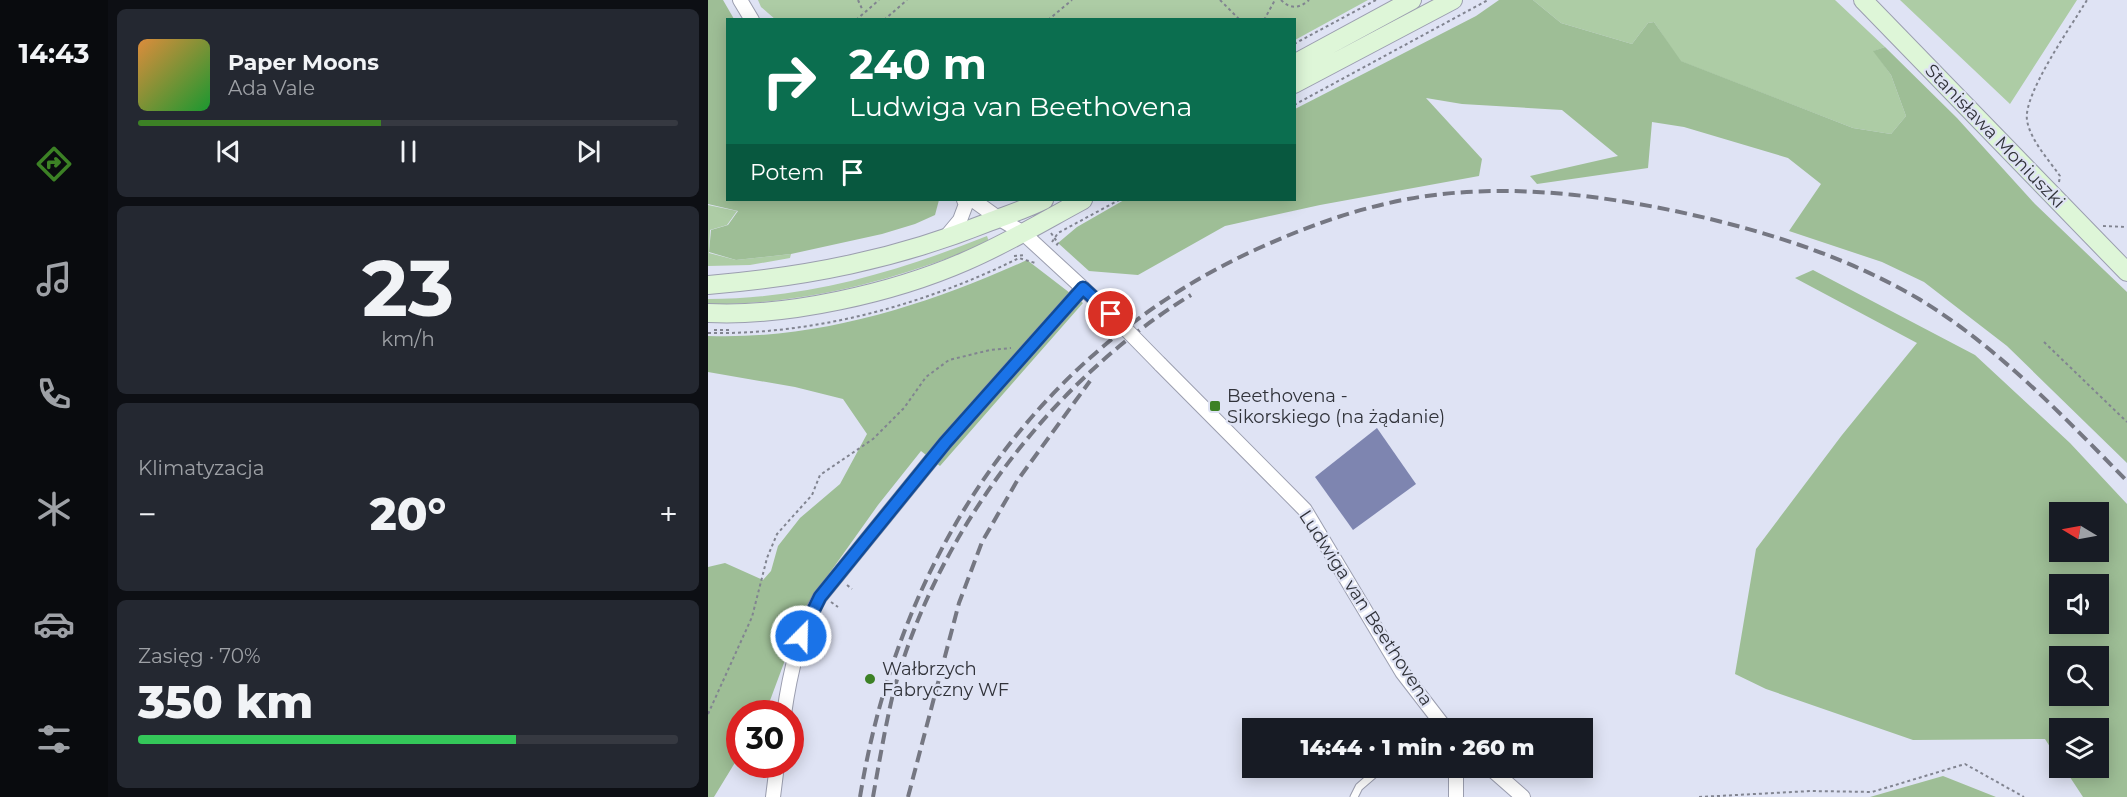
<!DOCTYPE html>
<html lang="pl">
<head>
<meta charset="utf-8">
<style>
	body { margin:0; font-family:Montserrat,sans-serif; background:#242831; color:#f1f3f6; height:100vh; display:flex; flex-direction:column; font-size:22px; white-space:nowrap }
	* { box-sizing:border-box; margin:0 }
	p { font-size:20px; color:#9ea1a6 }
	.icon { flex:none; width:33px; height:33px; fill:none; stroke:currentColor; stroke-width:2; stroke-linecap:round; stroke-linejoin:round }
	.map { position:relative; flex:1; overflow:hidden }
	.panel { display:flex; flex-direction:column; gap:9px; padding:9px; background:#0d0f14; width:600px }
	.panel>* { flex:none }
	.banner { position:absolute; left:18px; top:18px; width:570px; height:183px; border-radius:0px; box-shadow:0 3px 15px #0003; background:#0b6e4f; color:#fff; overflow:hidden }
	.needle { width:39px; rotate:280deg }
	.tools { position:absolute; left:1341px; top:502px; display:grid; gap:12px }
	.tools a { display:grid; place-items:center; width:60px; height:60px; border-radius:0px; background:#171b24; box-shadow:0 3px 15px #0003; font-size:30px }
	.speed { position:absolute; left:18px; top:700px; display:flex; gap:12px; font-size:30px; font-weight:700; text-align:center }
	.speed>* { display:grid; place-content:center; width:78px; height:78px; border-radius:50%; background:#171b24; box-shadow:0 3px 15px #0003; line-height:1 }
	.speed .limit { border:9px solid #d22; background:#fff; color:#111 }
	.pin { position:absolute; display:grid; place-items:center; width:51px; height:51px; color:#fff; margin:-26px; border:3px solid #fff; border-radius:50%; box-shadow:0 2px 6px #0007 }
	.me { position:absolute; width:66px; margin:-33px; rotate:23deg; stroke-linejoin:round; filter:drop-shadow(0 0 4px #0008) }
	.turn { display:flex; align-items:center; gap:21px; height:126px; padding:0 24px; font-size:27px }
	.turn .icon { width:78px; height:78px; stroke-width:2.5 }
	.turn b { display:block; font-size:42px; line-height:51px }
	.then { display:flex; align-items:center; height:57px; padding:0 24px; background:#0003; gap:12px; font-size:22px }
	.big { font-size:45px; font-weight:800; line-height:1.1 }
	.panel .tile { flex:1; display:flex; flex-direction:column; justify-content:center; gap:9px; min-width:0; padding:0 21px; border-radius:9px; background:#242831 }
	.panel .dial { align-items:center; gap:0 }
	.dial b { font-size:78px; line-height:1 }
	.song { display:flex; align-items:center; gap:18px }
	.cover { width:72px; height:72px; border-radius:9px; background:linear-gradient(135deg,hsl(30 70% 55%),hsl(130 70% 35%)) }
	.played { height:6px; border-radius:3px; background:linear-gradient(90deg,#3c8125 45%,#363941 45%) }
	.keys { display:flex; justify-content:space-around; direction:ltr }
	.heat { display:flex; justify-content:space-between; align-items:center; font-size:33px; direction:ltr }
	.charge { height:9px; border-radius:4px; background:linear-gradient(90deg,#34c759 70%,#363941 0) }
	.trip { position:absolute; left:534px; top:718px; width:351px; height:60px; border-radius:0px; background:#171b24; box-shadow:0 3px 15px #0003; font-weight:800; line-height:60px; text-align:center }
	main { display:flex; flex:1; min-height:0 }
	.menu { display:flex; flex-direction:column; width:108px; justify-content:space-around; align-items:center; background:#090b0e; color:#9ea1a6 }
	.menu .icon { width:42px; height:42px }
	.menu .active { color:#3c8125 }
	.menu b { font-size:27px; color:#f1f3f6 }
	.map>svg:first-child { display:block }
</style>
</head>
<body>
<main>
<nav class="menu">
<b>14:43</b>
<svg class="icon active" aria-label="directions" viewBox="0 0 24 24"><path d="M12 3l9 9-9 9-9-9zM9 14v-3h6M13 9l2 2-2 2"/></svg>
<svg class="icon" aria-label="music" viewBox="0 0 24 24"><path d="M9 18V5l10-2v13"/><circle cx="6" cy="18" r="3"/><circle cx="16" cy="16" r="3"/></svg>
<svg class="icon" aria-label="phone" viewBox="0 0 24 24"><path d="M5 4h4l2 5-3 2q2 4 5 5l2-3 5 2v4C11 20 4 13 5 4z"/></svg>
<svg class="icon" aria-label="climate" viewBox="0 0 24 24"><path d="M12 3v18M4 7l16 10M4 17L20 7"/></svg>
<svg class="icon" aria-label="car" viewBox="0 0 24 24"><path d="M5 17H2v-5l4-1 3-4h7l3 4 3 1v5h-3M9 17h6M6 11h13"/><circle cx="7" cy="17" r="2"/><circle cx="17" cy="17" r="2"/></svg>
<svg class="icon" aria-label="filters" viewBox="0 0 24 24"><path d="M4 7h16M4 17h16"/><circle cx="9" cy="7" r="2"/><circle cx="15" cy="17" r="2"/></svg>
</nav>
<section class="panel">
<div class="tile">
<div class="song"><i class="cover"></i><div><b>Paper Moons</b><p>Ada Vale</p></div></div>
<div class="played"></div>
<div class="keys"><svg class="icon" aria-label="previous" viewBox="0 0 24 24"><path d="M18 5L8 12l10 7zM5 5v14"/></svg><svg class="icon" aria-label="pause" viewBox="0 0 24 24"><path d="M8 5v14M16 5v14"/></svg><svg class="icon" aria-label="next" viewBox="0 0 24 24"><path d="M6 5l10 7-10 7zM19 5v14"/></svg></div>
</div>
<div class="tile dial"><b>23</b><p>km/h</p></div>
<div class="tile"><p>Klimatyzacja</p>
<div class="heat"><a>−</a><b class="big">20°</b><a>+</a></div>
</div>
<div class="tile"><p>Zasięg · 70%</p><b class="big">350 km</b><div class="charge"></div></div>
</section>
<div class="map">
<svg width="1419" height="797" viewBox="0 0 1419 797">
	<rect width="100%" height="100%" fill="#dfe3f4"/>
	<!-- green -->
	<path fill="#adcca5" d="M 50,0 L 660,0 L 587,40 L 586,20 L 68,20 L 53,7 Z
		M 825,0 L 1127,0 L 1177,47 L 1166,51 L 1183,75 L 1198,116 L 1183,134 L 1145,128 L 972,61 L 946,22 L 940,23 L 924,44 L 853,23 Z
		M 1192,0 L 1369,0 L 1302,104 Z
		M 0,205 L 29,211 L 19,225 L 2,230 L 1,253 L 28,260 L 83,254 L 82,258 L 42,265 L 0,266 Z
		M 279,236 L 281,242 C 192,279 98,305 0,304 L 0,299 C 98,299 189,272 279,236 Z"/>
	<!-- forest -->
	<path fill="#9ebe96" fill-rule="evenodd" d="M 0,0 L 15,0 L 26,19 L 20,20 L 20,200 L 231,200 L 227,215 L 207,224 L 174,234 L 83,254 L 28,260 L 1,252 L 3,230 L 20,225 L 30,211 L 0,204 Z
		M 791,0 L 825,0 L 853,23 L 924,44 L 940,23 L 946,22 L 973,61 L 1145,128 L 1183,134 L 1198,116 L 1183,75 L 1165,51 L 1177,47 L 1249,118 L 1327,204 L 1419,292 L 1419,463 L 1299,346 L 1216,282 L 1174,262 L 1081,231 L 1113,184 L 1080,158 L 976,127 L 944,122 L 940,168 L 829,184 L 822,176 L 910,156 L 854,110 L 754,104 L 718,98 L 774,159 L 771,176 L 612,205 L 517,226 L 430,275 L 381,271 L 350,243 L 369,227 L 416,200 L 586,200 L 587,109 L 768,16 Z
		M 319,260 L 375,303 L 232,466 L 213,451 L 170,505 L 96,609 L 57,714 L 32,714 L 31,756 L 6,797 L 0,797 L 0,567 L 17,563 L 55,580 L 63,571 L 70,546 L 92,518 L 132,484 L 159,434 L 135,399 L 87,387 L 0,372 L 0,336 C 110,340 220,305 319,260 Z
		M 1105,270 L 1267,355 L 1362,443 L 1419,504 L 1419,797 L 1375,797 L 1356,768 L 1390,768 L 1390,729 L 1352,729 L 1351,761 L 1337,739 L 1205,740 L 1058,689 L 1027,674 L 1048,549 L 1134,435 L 1209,343 L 1087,278 ZM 1352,513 L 1390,513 L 1390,552 L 1352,552 ZM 1352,585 L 1390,585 L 1390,624 L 1352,624 ZM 1352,657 L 1390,657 L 1390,696 L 1352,696 Z
		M 1235,776 L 1288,797 L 1162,797 Z"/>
	<!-- water -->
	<path fill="#7e85b0" d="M 669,428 L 708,484 L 645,530 L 607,477 Z"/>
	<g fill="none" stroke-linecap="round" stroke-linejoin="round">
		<defs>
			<path id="lane" d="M 719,729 L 730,720
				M 646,797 L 651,787 L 673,768"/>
			<path id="street" d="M 32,0 L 44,20
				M 265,200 L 290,218 L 314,232 L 403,314
				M 237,238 L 252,220 L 258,204 L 256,200
				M 452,364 L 597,510 L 694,672 L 738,729
				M 76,714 C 82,672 91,633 112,597 L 237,443 L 375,288
				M 748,768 L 748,797
				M 782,768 L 815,797
				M 65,797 L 69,765"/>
			<path id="secondary" d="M 1155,0 L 1419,272
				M 586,64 L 704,0
				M 586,84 L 745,0
				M 0,285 C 98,277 189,259 281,222 C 299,215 318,209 336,200
				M 0,313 C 79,317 185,293 258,261 C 298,244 336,221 375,200"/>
		</defs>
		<!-- lane casing -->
		<use href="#lane" stroke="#9b9eaf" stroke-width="9"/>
		<!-- street casing -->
		<use href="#street" stroke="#9b9eaf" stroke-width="16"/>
		<!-- secondary casing -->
		<use href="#secondary" stroke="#9b9eaf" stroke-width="20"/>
		<!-- path -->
		<path stroke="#818490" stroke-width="2" stroke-dasharray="3 3" stroke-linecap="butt" d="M 150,0 L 155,11
			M 512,0 L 532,20
			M 573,0 C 583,10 592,8 601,0
			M 148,20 L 171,0
			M 176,20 L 199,0
			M 340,20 L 364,0
			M 556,20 L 567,0
			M 586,44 L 668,0
			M 586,105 L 780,0
			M 1351,182 L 1352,176 C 1341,160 1322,140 1319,120 C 1315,94 1364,25 1379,0
			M 1395,226 L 1419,227
			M 343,233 L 350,243 L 348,246
			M 344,242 L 350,233 L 411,200
			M 306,256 L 318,255
			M 6,330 L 21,330
			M 0,333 C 107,335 216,305 311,258 L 327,263
			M 1336,342 L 1419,422
			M 139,585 L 144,589
			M 123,602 L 130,607
			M 0,714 L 44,617 L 59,558 L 69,534 L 104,495 L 112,475 L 165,439 L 196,408 L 218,377 L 241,360 L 282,350 L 303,348
			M 991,797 L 1103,791 L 1164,792 L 1257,764 L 1316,797"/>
		<!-- lane -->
		<use href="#lane" stroke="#fff" stroke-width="7"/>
		<!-- street -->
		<use href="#street" stroke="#fff" stroke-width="14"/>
		<!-- secondary -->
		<use href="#secondary" stroke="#def6d8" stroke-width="18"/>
		<!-- rail -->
		<path stroke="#757782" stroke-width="4" stroke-dasharray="12 6" stroke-linecap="butt" d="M 152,797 C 191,558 324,352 549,249 C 597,227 647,209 700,199 C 788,183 880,193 967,211 C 1051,229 1136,255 1211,299 C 1290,347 1355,416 1419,481
			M 165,797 C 171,763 177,728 185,694 C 227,535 343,380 483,295
			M 200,797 L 251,603 L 274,542 L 309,481 L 382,381"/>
		<defs>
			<path id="street-bridge" d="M 403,314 L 452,364"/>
		</defs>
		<!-- street-bridge casing -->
		<use href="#street-bridge" stroke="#9b9eaf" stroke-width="16" stroke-linecap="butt"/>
		<!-- street-bridge -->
		<use href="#street-bridge" stroke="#fff" stroke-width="14"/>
	</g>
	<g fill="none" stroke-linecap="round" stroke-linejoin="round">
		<defs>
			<path id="route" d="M 93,636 L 112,597 L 237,443 L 375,288 L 403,314"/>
		</defs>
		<!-- route casing -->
		<use href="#route" stroke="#114b97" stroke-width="15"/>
		<!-- route -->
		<use href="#route" stroke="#1a73e8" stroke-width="10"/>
	</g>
	<!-- markers -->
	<g fill="#3c8125" stroke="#dfe3f4" stroke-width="2">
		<rect x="501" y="400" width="12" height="12" rx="3"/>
		<circle cx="162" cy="679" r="6"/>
	</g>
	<g text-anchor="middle" stroke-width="4.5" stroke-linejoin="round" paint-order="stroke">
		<!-- street labels -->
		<g font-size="18" fill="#31333a" stroke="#dfe3f4">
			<text transform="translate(1287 136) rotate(46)" y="6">Stanisława Moniuszki</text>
			<text transform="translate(658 608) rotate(57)" y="6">Ludwiga van Beethovena</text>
		</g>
		<!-- poi labels -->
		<g font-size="18" fill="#31333a" stroke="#dfe3f4" text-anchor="start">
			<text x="519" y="402">Beethovena -<tspan x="519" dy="21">Sikorskiego (na żądanie)</tspan></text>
			<text x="174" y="675">Wałbrzych<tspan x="174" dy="21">Fabryczny WF</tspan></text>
		</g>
	</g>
</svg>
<div class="tools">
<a><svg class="needle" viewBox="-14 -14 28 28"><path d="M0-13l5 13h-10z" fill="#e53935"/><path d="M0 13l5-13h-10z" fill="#9ea1a6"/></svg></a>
<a><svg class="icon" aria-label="sound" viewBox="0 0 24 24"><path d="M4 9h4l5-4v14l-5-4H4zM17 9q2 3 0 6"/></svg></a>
<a><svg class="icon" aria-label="search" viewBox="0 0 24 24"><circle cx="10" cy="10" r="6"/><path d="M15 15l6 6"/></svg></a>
<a><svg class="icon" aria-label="layers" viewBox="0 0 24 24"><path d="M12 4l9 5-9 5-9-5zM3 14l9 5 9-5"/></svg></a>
</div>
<div class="speed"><div class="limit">30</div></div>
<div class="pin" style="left:403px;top:314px;background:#d93025"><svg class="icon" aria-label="arrive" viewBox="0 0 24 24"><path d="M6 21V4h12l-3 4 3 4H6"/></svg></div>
<svg class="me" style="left:93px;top:636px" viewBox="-20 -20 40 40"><circle r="17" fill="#1a73e8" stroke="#fff" stroke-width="3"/><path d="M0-11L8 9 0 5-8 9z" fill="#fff"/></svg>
<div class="trip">14:44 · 1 min · 260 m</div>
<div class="banner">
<div class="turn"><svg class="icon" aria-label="right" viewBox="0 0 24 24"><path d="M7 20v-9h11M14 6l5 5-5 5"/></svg><div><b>240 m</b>Ludwiga van Beethovena</div></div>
<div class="then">Potem<svg class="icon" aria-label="arrive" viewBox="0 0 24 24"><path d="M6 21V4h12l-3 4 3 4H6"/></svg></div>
</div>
</div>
</main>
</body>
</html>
